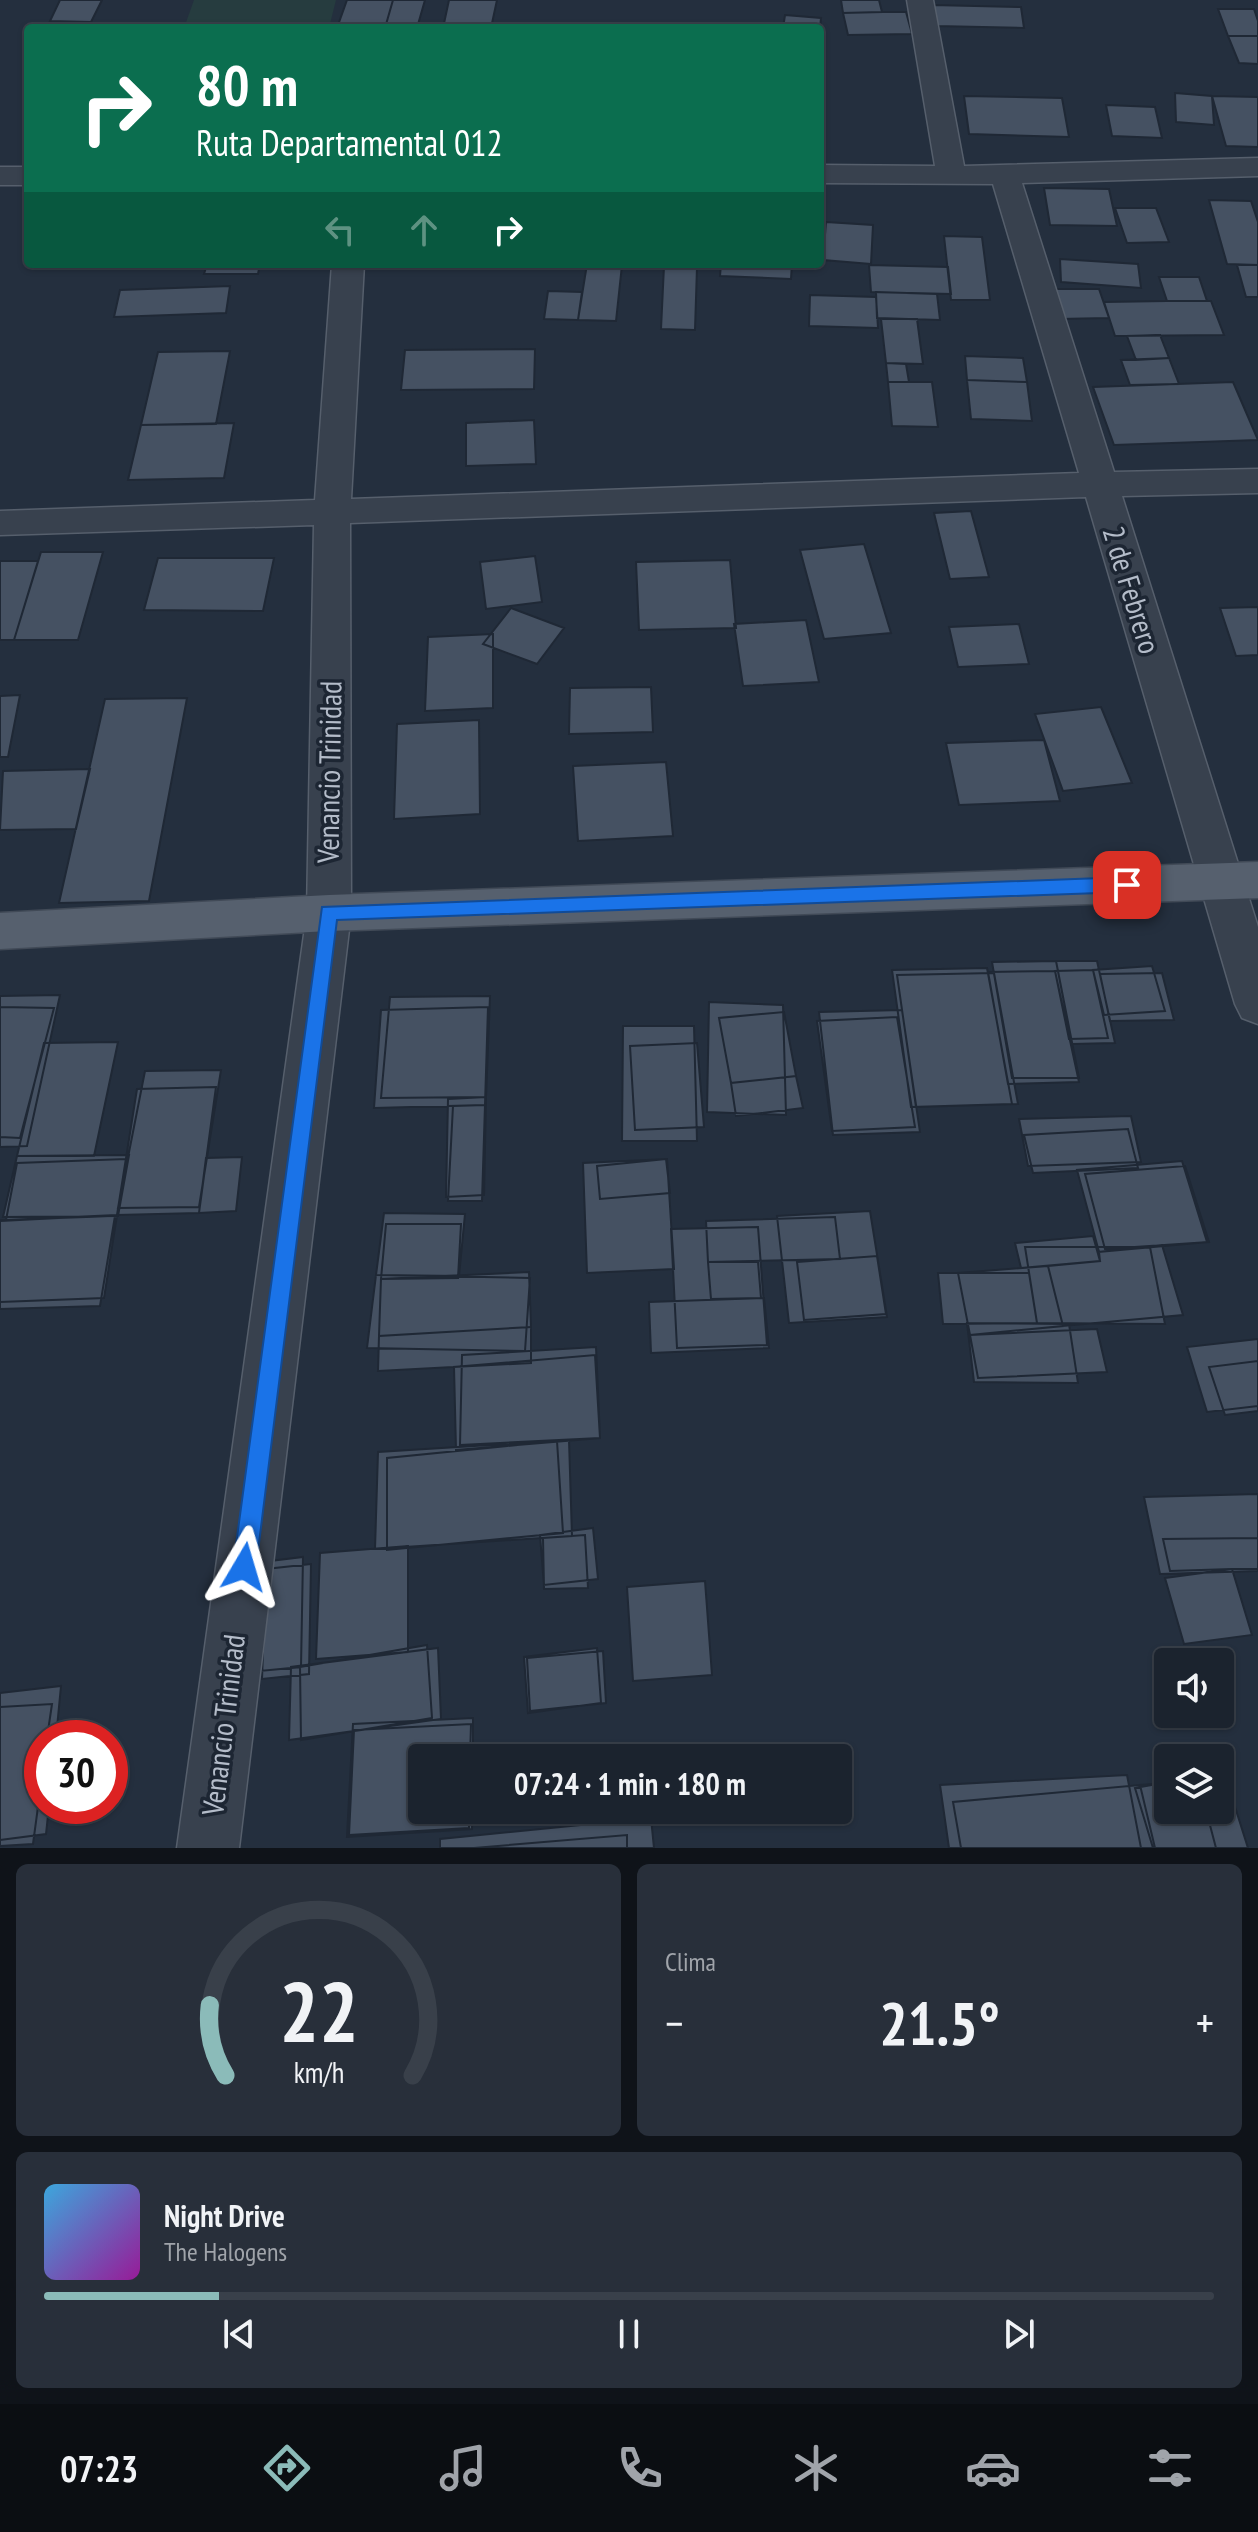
<!DOCTYPE html>
<html lang="es">
<head>
<meta charset="utf-8">
<style>
	body { margin:0; font-family:"PT Sans Narrow",sans-serif; background:#282f3a; color:#f1f3f6; height:100vh; display:flex; flex-direction:column; font-size:30px; white-space:nowrap }
	* { box-sizing:border-box; margin:0 }
	p { font-size:26px; color:#a0a4aa }
	.icon { flex:none; width:44px; height:44px; fill:none; stroke:currentColor; stroke-width:2; stroke-linecap:round; stroke-linejoin:round }
	.map { position:relative; height:1848px; overflow:hidden }
	.side { display:flex; flex-direction:column; gap:16px; padding:16px; background:#0f1319; flex:1 }
	.side>* { flex:none }
	.guide { position:absolute; left:24px; top:24px; width:800px; height:244px; border-radius:8px; box-shadow:0 2px 6px #0004,0 0 0 2px #39404a; background:#0b6e4f; color:#fff; overflow:hidden }
	.fabs { position:absolute; left:1154px; top:1648px; display:grid; gap:16px }
	.fabs a { display:grid; place-items:center; width:80px; height:80px; border-radius:8px; background:#1b232e; box-shadow:0 2px 6px #0004,0 0 0 2px #39404a; font-size:40px }
	.speed { position:absolute; left:24px; top:1720px; display:flex; gap:16px; font-size:40px; font-weight:700; text-align:center }
	.speed>* { display:grid; place-content:center; width:104px; height:104px; border-radius:50%; background:#1b232e; box-shadow:0 2px 6px #0004,0 0 0 2px #39404a; line-height:1 }
	.speed .limit { border:12px solid #d22; background:#fff; color:#111 }
	.pin { position:absolute; display:grid; place-items:center; width:68px; height:68px; color:#fff; margin:-34px; border-radius:16px; box-shadow:0 4px 12px #0006 }
	.me { position:absolute; width:88px; margin:-44px; rotate:7deg; stroke-linejoin:round; filter:drop-shadow(0 0 6px #0008) }
	.turn { display:flex; align-items:center; gap:28px; height:168px; padding:0 40px; font-size:36px }
	.turn .icon { width:104px; height:104px; stroke-width:2.5 }
	.turn b { display:block; font-size:56px; line-height:68px }
	.lanes { display:flex; align-items:center; height:76px; padding:0 40px; background:#0003; justify-content:center; gap:40px; direction:ltr }
	.lanes .off { opacity:.35 }
	.big { font-size:60px; font-weight:700; line-height:1.1 }
	.side .widget { flex:1; display:flex; flex-direction:column; justify-content:center; gap:12px; min-width:0; padding:0 28px; border-radius:12px; background:#282f3a }
	.side .dial { align-items:center; gap:0 }
	.dial svg { height:208px; overflow:visible; fill:none; stroke:#39404a; stroke-width:7; stroke-linecap:round; text-anchor:middle }
	.dial text { fill:#f1f3f6; stroke:none }
	.song { display:flex; align-items:center; gap:24px }
	.cover { width:96px; height:96px; border-radius:12px; background:linear-gradient(135deg,hsl(200 70% 55%),hsl(300 70% 35%)) }
	.played { height:8px; border-radius:4px; background:linear-gradient(90deg,#8bbbb9 15%,#39404a 15%) }
	.keys { display:flex; justify-content:space-around; direction:ltr }
	.heat { display:flex; justify-content:space-between; align-items:center; font-size:44px; direction:ltr }
	.side .tiles { flex:1; display:grid; gap:16px; grid-template-columns:1fr 1fr }
	.widget:last-child { grid-column:span 2 }
	.trip { position:absolute; left:408px; top:1744px; width:444px; height:80px; border-radius:8px; background:#1b232e; box-shadow:0 2px 6px #0004,0 0 0 2px #39404a; font-weight:700; line-height:80px; text-align:center }
	.tabs { display:flex; height:128px; justify-content:space-around; align-items:center; background:#0b0e12; color:#a0a4aa }
	.tabs .icon { width:56px; height:56px }
	.tabs .on { color:#8bbbb9 }
	.tabs b { font-size:36px; color:#f1f3f6 }
	.map>svg:first-child { display:block }
</style>
</head>
<body>
<div class="map">
<svg width="1258" height="1848" viewBox="0 0 1258 1848">
	<rect width="100%" height="100%" fill="#242f3e"/>
	<!-- green -->
	<path fill="#263c3f" d="M 194,0 L 336,0 L 329,28 L 184,28 Z"/>
	<!-- building -->
	<path fill="#455162" stroke="#1f2835" stroke-width="2" d="M 60,0 L 102,0 L 91,22 L 50,21 Z
		M 347,0 L 393,0 L 385,28 L 337,28 Z
		M 393,0 L 425,0 L 417,28 L 385,28 Z
		M 449,0 L 497,0 L 491,28 L 443,28 Z
		M 841,0 L 879,0 L 882,12 L 843,13 Z
		M 932,5 L 1021,7 L 1024,28 L 935,26 Z
		M 1218,9 L 1254,9 L 1258,21 L 1258,36 L 1228,36 Z
		M 882,12 L 906,12 L 912,34 L 848,35 L 843,13 Z
		M 785,15 L 821,18 L 820,28 L 783,28 Z
		M 1228,36 L 1258,36 L 1258,64 L 1239,63 Z
		M 1175,93 L 1212,96 L 1214,125 L 1176,122 Z
		M 964,96 L 1062,98 L 1069,137 L 969,134 Z
		M 1212,96 L 1258,97 L 1258,147 L 1226,146 Z
		M 1106,105 L 1155,107 L 1162,138 L 1112,136 Z
		M 1044,188 L 1109,189 L 1117,226 L 1050,225 Z
		M 1209,200 L 1251,201 L 1258,222 L 1258,265 L 1227,264 Z
		M 1115,208 L 1156,208 L 1169,242 L 1127,243 Z
		M 826,222 L 873,225 L 871,264 L 823,260 Z
		M 944,236 L 982,237 L 990,300 L 951,300 Z
		M 1060,259 L 1138,264 L 1141,288 L 1061,282 Z
		M 207,264 L 260,264 L 258,274 L 204,274 Z
		M 587,264 L 622,265 L 616,321 L 578,320 Z
		M 721,264 L 792,264 L 791,279 L 720,276 Z
		M 869,265 L 948,267 L 951,294 L 871,292 Z
		M 1237,265 L 1258,265 L 1258,297 L 1246,297 Z
		M 664,266 L 697,267 L 695,330 L 661,329 Z
		M 1159,277 L 1199,277 L 1207,301 L 1167,301 Z
		M 230,286 L 226,313 L 114,317 L 120,290 Z
		M 1050,289 L 1099,289 L 1109,318 L 1058,319 Z
		M 548,291 L 582,292 L 578,320 L 544,319 Z
		M 876,292 L 937,294 L 940,320 L 877,318 Z
		M 810,295 L 876,297 L 878,328 L 809,326 Z
		M 1167,301 L 1211,301 L 1224,335 L 1115,336 L 1104,302 Z
		M 881,319 L 917,319 L 923,364 L 886,363 Z
		M 1160,335 L 1169,358 L 1136,360 L 1127,336 Z
		M 535,349 L 534,389 L 401,390 L 405,350 Z
		M 230,351 L 216,424 L 141,425 L 158,352 Z
		M 965,356 L 1023,358 L 1027,382 L 967,380 Z
		M 1169,358 L 1179,384 L 1130,385 L 1121,360 Z
		M 886,363 L 906,364 L 909,382 L 888,382 Z
		M 967,380 L 1027,382 L 1032,421 L 971,419 Z
		M 888,382 L 932,382 L 938,427 L 892,426 Z
		M 1233,382 L 1258,440 L 1114,445 L 1093,387 Z
		M 534,420 L 536,464 L 466,466 L 466,423 Z
		M 234,423 L 224,478 L 128,480 L 141,425 Z
		M 971,511 L 989,577 L 950,579 L 934,513 Z
		M 864,544 L 891,633 L 824,639 L 800,550 Z
		M 41,552 L 103,552 L 78,640 L 14,640 Z
		M 535,556 L 542,602 L 486,609 L 480,562 Z
		M 158,558 L 274,558 L 263,611 L 144,610 Z
		M 730,560 L 736,628 L 639,630 L 636,562 Z
		M 0,561 L 38,561 L 14,640 L 0,640 Z
		M 1258,607 L 1258,655 L 1236,656 L 1220,608 Z
		M 511,608 L 564,628 L 537,664 L 483,644 Z
		M 806,620 L 819,682 L 743,686 L 734,624 Z
		M 1019,624 L 1029,664 L 958,667 L 949,627 Z
		M 493,634 L 493,708 L 425,711 L 428,637 Z
		M 651,687 L 653,732 L 569,734 L 570,688 Z
		M 20,695 L 8,757 L 0,757 L 0,696 Z
		M 187,698 L 149,901 L 59,903 L 105,699 Z
		M 1101,707 L 1132,783 L 1063,791 L 1035,714 Z
		M 479,720 L 480,814 L 394,819 L 397,724 Z
		M 1044,740 L 1060,801 L 959,805 L 946,743 Z
		M 666,762 L 673,836 L 578,841 L 573,766 Z
		M 90,769 L 76,829 L 0,830 L 3,771 Z
		M 1056,961 L 1097,961 L 1115,1043 L 1072,1044 Z
		M 1056,961 L 1079,1078 L 1012,1078 L 992,962 Z
		M 1152,966 L 1165,1011 L 1104,1015 L 1093,970 Z
		M 987,968 L 1012,1104 L 911,1107 L 892,970 Z
		M 1093,970 L 1108,1038 L 1069,1039 L 1055,971 Z
		M 1055,971 L 1079,1082 L 1008,1084 L 988,972 Z
		M 994,973 L 1018,1104 L 916,1107 L 897,975 Z
		M 1162,973 L 1174,1020 L 1110,1021 L 1100,974 Z
		M 60,995 L 27,1146 L 0,1147 L 0,996 Z
		M 490,996 L 486,1097 L 381,1098 L 390,997 Z
		M 709,1002 L 783,1005 L 786,1115 L 707,1112 Z
		M 0,1007 L 54,1008 L 20,1138 L 0,1137 Z
		M 488,1007 L 485,1105 L 374,1108 L 381,1010 Z
		M 902,1010 L 920,1132 L 833,1135 L 819,1012 Z
		M 784,1012 L 796,1076 L 731,1083 L 719,1018 Z
		M 897,1017 L 915,1127 L 832,1131 L 817,1021 Z
		M 623,1026 L 694,1026 L 697,1141 L 622,1141 Z
		M 118,1042 L 94,1156 L 17,1156 L 44,1043 Z
		M 697,1043 L 704,1127 L 635,1130 L 630,1046 Z
		M 221,1070 L 199,1207 L 118,1208 L 145,1071 Z
		M 796,1076 L 803,1108 L 736,1116 L 731,1083 Z
		M 216,1087 L 199,1213 L 117,1215 L 137,1089 Z
		M 486,1097 L 484,1195 L 446,1197 L 448,1099 Z
		M 485,1105 L 482,1201 L 448,1201 L 453,1106 Z
		M 1131,1116 L 1141,1162 L 1028,1166 L 1019,1119 Z
		M 1128,1129 L 1138,1168 L 1033,1173 L 1024,1135 Z
		M 129,1155 L 118,1216 L 3,1217 L 17,1156 Z
		M 242,1157 L 236,1211 L 199,1213 L 206,1158 Z
		M 126,1159 L 117,1215 L 6,1220 L 17,1163 Z
		M 666,1159 L 670,1193 L 600,1199 L 597,1166 Z
		M 667,1159 L 674,1269 L 587,1273 L 583,1163 Z
		M 1182,1161 L 1207,1242 L 1099,1252 L 1077,1170 Z
		M 1185,1166 L 1209,1242 L 1105,1249 L 1085,1174 Z
		M 870,1211 L 887,1317 L 789,1323 L 777,1216 Z
		M 384,1213 L 465,1214 L 459,1276 L 376,1275 Z
		M 117,1215 L 104,1298 L 0,1302 L 0,1221 Z
		M 115,1216 L 100,1306 L 0,1309 L 0,1220 Z
		M 835,1217 L 840,1259 L 708,1262 L 706,1221 Z
		M 386,1224 L 461,1224 L 458,1278 L 381,1279 Z
		M 758,1227 L 767,1345 L 677,1348 L 671,1229 Z
		M 1093,1236 L 1100,1261 L 1021,1268 L 1015,1243 Z
		M 1162,1245 L 1183,1315 L 1063,1326 L 1048,1266 L 1100,1261 L 1099,1252 Z
		M 1025,1247 L 1150,1247 L 1165,1324 L 1037,1323 Z
		M 877,1256 L 886,1314 L 804,1320 L 797,1262 Z
		M 708,1262 L 758,1262 L 761,1298 L 711,1299 Z
		M 1048,1266 L 1063,1326 L 970,1335 L 958,1273 Z
		M 529,1272 L 531,1327 L 379,1336 L 381,1279 Z
		M 938,1273 L 1029,1273 L 1037,1323 L 943,1324 Z
		M 376,1275 L 530,1278 L 525,1351 L 367,1348 Z
		M 764,1298 L 769,1348 L 651,1353 L 649,1302 Z
		M 967,1323 L 1069,1324 L 1078,1383 L 974,1382 Z
		M 531,1327 L 531,1363 L 378,1371 L 379,1336 Z
		M 1097,1329 L 1107,1372 L 978,1378 L 970,1335 Z
		M 1258,1339 L 1258,1406 L 1207,1412 L 1187,1347 Z
		M 596,1347 L 600,1438 L 460,1445 L 462,1355 Z
		M 595,1355 L 600,1438 L 456,1450 L 454,1367 Z
		M 1258,1361 L 1258,1411 L 1225,1415 L 1209,1367 Z
		M 569,1440 L 572,1536 L 375,1549 L 378,1452 Z
		M 557,1441 L 563,1533 L 387,1550 L 387,1458 Z
		M 1258,1494 L 1258,1571 L 1160,1574 L 1144,1497 Z
		M 593,1528 L 598,1579 L 544,1585 L 540,1535 Z
		M 585,1535 L 588,1588 L 544,1589 L 543,1538 Z
		M 1258,1538 L 1258,1569 L 1232,1569 L 1170,1571 L 1163,1539 Z
		M 408,1546 L 408,1652 L 316,1659 L 320,1553 Z
		M 303,1557 L 301,1667 L 260,1671 L 262,1562 Z
		M 311,1564 L 309,1674 L 262,1679 L 266,1569 Z
		M 1232,1569 L 1252,1635 L 1184,1644 L 1165,1578 Z
		M 705,1581 L 712,1675 L 633,1681 L 627,1587 Z
		M 427,1645 L 432,1718 L 301,1740 L 300,1667 Z
		M 438,1648 L 441,1719 L 289,1740 L 291,1667 Z
		M 597,1648 L 601,1703 L 528,1713 L 524,1657 Z
		M 603,1651 L 606,1703 L 530,1711 L 527,1658 Z
		M 61,1686 L 56,1738 L 42,1738 L 42,1806 L 49,1806 L 46,1834 L 0,1840 L 0,1693 Z
		M 52,1704 L 47,1738 L 42,1738 L 42,1777 L 33,1844 L 0,1846 L 0,1707 Z
		M 473,1718 L 473,1758 L 422,1758 L 422,1810 L 472,1810 L 472,1829 L 347,1837 L 353,1724 Z
		M 471,1724 L 470,1758 L 422,1758 L 422,1810 L 469,1810 L 469,1828 L 349,1835 L 354,1730 Z
		M 1220,1772 L 1224,1772 L 1248,1848 L 1153,1848 L 1135,1788 L 1168,1782 L 1168,1810 L 1220,1810 Z
		M 1127,1775 L 1141,1848 L 949,1848 L 940,1785 Z
		M 1168,1783 L 1168,1810 L 1206,1810 L 1216,1848 L 1155,1848 L 1140,1785 Z
		M 1140,1785 L 1155,1848 L 961,1848 L 953,1802 Z
		M 651,1818 L 654,1848 L 440,1848 L 440,1839 Z
		M 627,1835 L 627,1848 L 474,1848 Z"/>
	<g fill="none" stroke-linecap="round" stroke-linejoin="round">
		<defs>
			<path id="minor" d="M 907,0 L 933,0 L 964,166 L 1258,158 L 1258,176 L 1022,183 L 1114,472 L 1258,469 L 1258,493 L 1122,496 L 1258,927 L 1258,1024 L 1242,1018 L 1235,1004 L 1086,497 L 350,523 L 351,913 L 239,1848 L 177,1848 L 307,913 L 314,525 L 0,535 L 0,511 L 315,500 L 332,264 L 364,264 L 351,499 L 1079,473 L 993,184 L 820,183 L 820,165 L 935,166 Z
				M 0,167 L 28,167 L 28,185 L 0,185 Z"/>
			<path id="major" d="M 1258,862 L 1258,898 L 329,931 L 0,949 L 0,913 L 329,895 Z"/>
		</defs>
		<!-- minor casing -->
		<use href="#minor" stroke="#565f6c" stroke-width="3"/>
		<!-- major casing -->
		<use href="#major" stroke="#414a57" stroke-width="3"/>
		<!-- minor -->
		<use href="#minor" fill="#38414e" fill-rule="evenodd"/>
		<!-- major -->
		<use href="#major" fill="#56606e" fill-rule="evenodd"/>
	</g>
	<!-- route -->
	<path fill="#1a73e8" stroke="#114b97" stroke-width="2" d="M 1127,877 L 1136,885 L 1127,892 L 337,920 L 256,1567 L 252,1576 L 244,1579 L 236,1576 L 233,1567 L 322,907 Z"/>
	<g text-anchor="middle" stroke-width="7" stroke-linejoin="round" paint-order="stroke">
		<!-- street labels -->
		<g font-size="30" fill="#b4bcc9" stroke="#1d2633">
			<text transform="translate(1131 590) rotate(73)" y="10">2 de Febrero</text>
			<text transform="translate(330 772) rotate(-89)" y="10">Venancio Trinidad</text>
			<text transform="translate(224 1725) rotate(-83)" y="10">Venancio Trinidad</text>
		</g>
	</g>
</svg>
<div class="fabs">
<a><svg class="icon" aria-label="sound" viewBox="0 0 24 24"><path d="M4 9h4l5-4v14l-5-4H4zM17 9q2 3 0 6"/></svg></a>
<a><svg class="icon" aria-label="layers" viewBox="0 0 24 24"><path d="M12 4l9 5-9 5-9-5zM3 14l9 5 9-5"/></svg></a>
</div>
<div class="speed"><div class="limit">30</div></div>
<div class="pin" style="left:1127px;top:885px;background:#d93025"><svg class="icon" aria-label="arrive" viewBox="0 0 24 24"><path d="M6 21V4h12l-3 4 3 4H6"/></svg></div>
<svg class="me" style="left:244px;top:1567px" viewBox="-20 -20 40 40"><path d="M0-17L14 15 0 8-14 15z" fill="#1a73e8" stroke="#fff" stroke-width="4"/></svg>
<div class="trip">07:24 · 1 min · 180 m</div>
<div class="guide">
<div class="turn"><svg class="icon" aria-label="right" viewBox="0 0 24 24"><path d="M7 20v-9h11M14 6l5 5-5 5"/></svg><div><b>80 m</b>Ruta Departamental 012</div></div>
<div class="lanes"><svg class="icon off" aria-label="left" viewBox="0 0 24 24"><path d="M17 20v-9H6M10 6l-5 5 5 5"/></svg><svg class="icon off" aria-label="ahead" viewBox="0 0 24 24"><path d="M12 20V5M6 11l6-6 6 6"/></svg><svg class="icon" aria-label="right" viewBox="0 0 24 24"><path d="M7 20v-9h11M14 6l5 5-5 5"/></svg></div>
</div>
</div>
<section class="side">
<div class="tiles">
<div class="widget dial"><svg viewBox="0 0 100 80">
<path d="M14 69A42 42 0 1 1 86 69"/>
<path d="M14 69A42 42 0 0 1 8 42" stroke="#8bbbb9"/>
<text x="50" y="56" font-size="32" font-weight="700">22</text>
<text x="50" y="72" font-size="11">km/h</text>
</svg></div>
<div class="widget"><p>Clima</p>
<div class="heat"><a>−</a><b class="big">21.5°</b><a>+</a></div>
</div>
<div class="widget">
<div class="song"><i class="cover"></i><div><b>Night Drive</b><p>The Halogens</p></div></div>
<div class="played"></div>
<div class="keys"><svg class="icon" aria-label="previous" viewBox="0 0 24 24"><path d="M18 5L8 12l10 7zM5 5v14"/></svg><svg class="icon" aria-label="pause" viewBox="0 0 24 24"><path d="M8 5v14M16 5v14"/></svg><svg class="icon" aria-label="next" viewBox="0 0 24 24"><path d="M6 5l10 7-10 7zM19 5v14"/></svg></div>
</div>
</div>
</section>
<nav class="tabs">
<b>07:23</b>
<svg class="icon on" aria-label="directions" viewBox="0 0 24 24"><path d="M12 3l9 9-9 9-9-9zM9 14v-3h6M13 9l2 2-2 2"/></svg>
<svg class="icon" aria-label="music" viewBox="0 0 24 24"><path d="M9 18V5l10-2v13"/><circle cx="6" cy="18" r="3"/><circle cx="16" cy="16" r="3"/></svg>
<svg class="icon" aria-label="phone" viewBox="0 0 24 24"><path d="M5 4h4l2 5-3 2q2 4 5 5l2-3 5 2v4C11 20 4 13 5 4z"/></svg>
<svg class="icon" aria-label="climate" viewBox="0 0 24 24"><path d="M12 3v18M4 7l16 10M4 17L20 7"/></svg>
<svg class="icon" aria-label="car" viewBox="0 0 24 24"><path d="M5 17H2v-5l4-1 3-4h7l3 4 3 1v5h-3M9 17h6M6 11h13"/><circle cx="7" cy="17" r="2"/><circle cx="17" cy="17" r="2"/></svg>
<svg class="icon" aria-label="filters" viewBox="0 0 24 24"><path d="M4 7h16M4 17h16"/><circle cx="9" cy="7" r="2"/><circle cx="15" cy="17" r="2"/></svg>
</nav>
</body>
</html>
